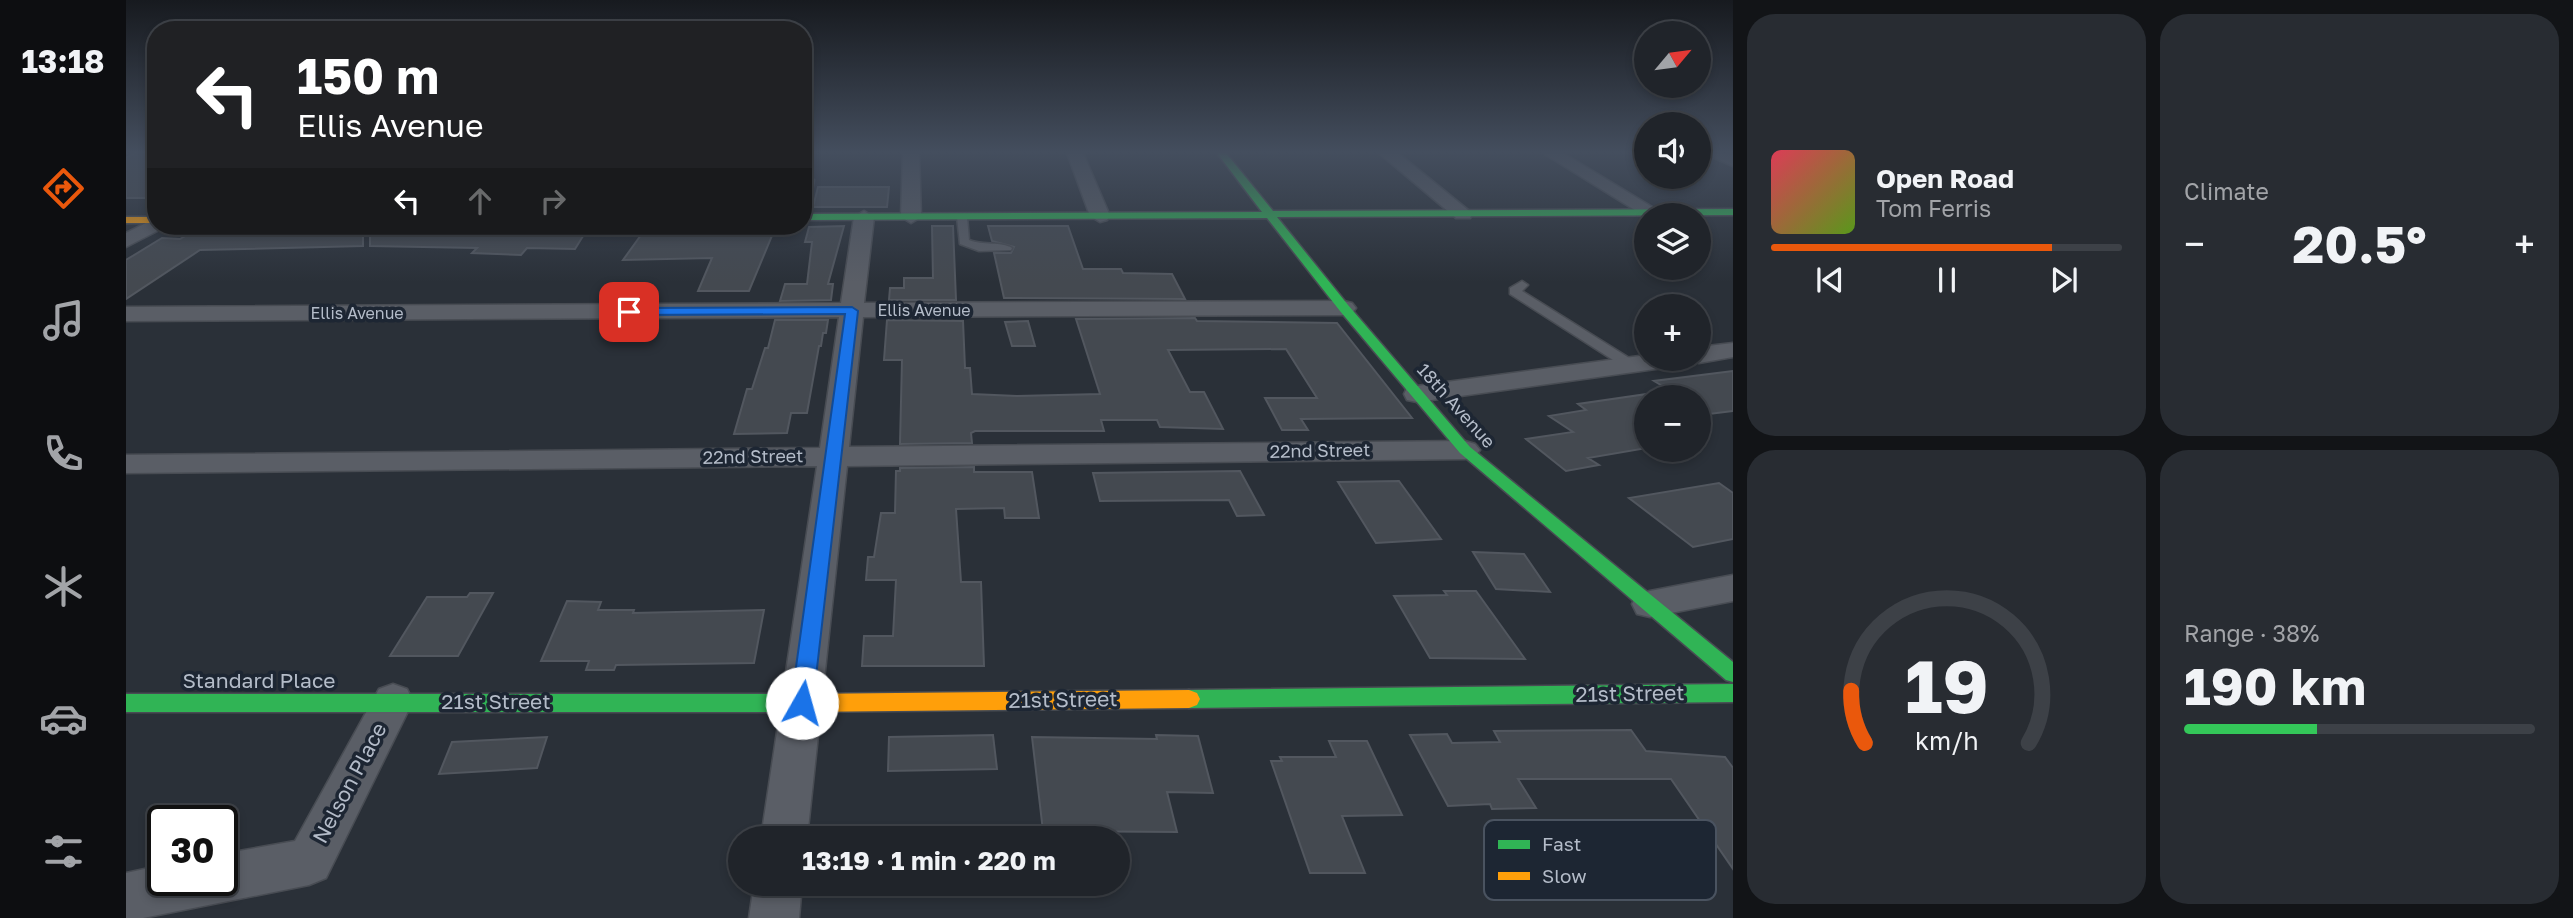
<!DOCTYPE html>
<html lang="en">
<head>
<meta charset="utf-8">
<style>
	body { margin:0; font-family:"Golos Text",sans-serif; background:#282c32; color:#f1f3f6; height:100vh; display:flex; flex-direction:column; font-size:26px; white-space:nowrap }
	* { box-sizing:border-box; margin:0 }
	p { font-size:23px; color:#a2a4a8 }
	.icon { flex:none; width:38px; height:38px; fill:none; stroke:currentColor; stroke-width:2; stroke-linecap:round; stroke-linejoin:round }
	.map { position:relative; flex:1; overflow:hidden }
	.sheet { display:flex; flex-direction:column; gap:14px; padding:14px; background:#121417; width:840px }
	.sheet>* { flex:none }
	.guide { position:absolute; left:21px; top:21px; width:665px; height:214px; border-radius:28px; box-shadow:0 4px 10px #0003,0 0 0 2px #3d4147; background:#202124; color:#fff; overflow:hidden }
	.needle { width:46px; rotate:61deg }
	.buttons { position:absolute; left:1508px; top:21px; display:grid; gap:14px }
	.buttons a { display:grid; place-items:center; width:77px; height:77px; border-radius:50%; background:#20242a; box-shadow:0 4px 10px #0003,0 0 0 2px #3d4147; font-size:35px }
	.speed { position:absolute; left:21px; top:805px; display:flex; gap:14px; font-size:35px; font-weight:700; text-align:center }
	.speed>* { display:grid; place-content:center; width:91px; height:91px; border-radius:50%; background:#20242a; box-shadow:0 4px 10px #0003,0 0 0 2px #3d4147; line-height:1 }
	.speed .limit { border:4px solid #111; border-radius:10px; background:#fff; color:#111 }
	.pin { position:absolute; display:grid; place-items:center; width:60px; height:60px; color:#fff; margin:-30px; border-radius:14px; box-shadow:0 4px 10px #0006 }
	.me { position:absolute; width:77px; margin:-38px; rotate:7deg; stroke-linejoin:round; filter:drop-shadow(0 0 5px #0008) }
	.turn { display:flex; align-items:center; gap:24px; height:147px; padding:0 35px; font-size:32px }
	.turn .icon { width:91px; height:91px; stroke-width:2.5 }
	.turn b { display:block; font-size:49px; line-height:60px }
	.lanes { display:flex; align-items:center; height:66px; padding:0 35px; background:#0003; justify-content:center; gap:35px; direction:ltr }
	.lanes .off { opacity:.35 }
	.big { font-size:52px; font-weight:700; line-height:1.1 }
	.sheet .tile { flex:1; display:flex; flex-direction:column; justify-content:center; gap:10px; min-width:0; padding:0 24px; border-radius:28px; background:#282c32 }
	.sheet .dial { align-items:center; gap:0 }
	.dial svg { height:182px; overflow:visible; fill:none; stroke:#3d4147; stroke-width:7; stroke-linecap:round; text-anchor:middle }
	.dial text { fill:#f1f3f6; stroke:none }
	.song { display:flex; align-items:center; gap:21px }
	.cover { width:84px; height:84px; border-radius:10px; background:linear-gradient(135deg,hsl(350 70% 55%),hsl(90 70% 35%)) }
	.played { height:7px; border-radius:4px; background:linear-gradient(90deg,#ea580c 80%,#3d4147 80%) }
	.keys { display:flex; justify-content:space-around; direction:ltr }
	.heat { display:flex; justify-content:space-between; align-items:center; font-size:38px; direction:ltr }
	.charge { height:10px; border-radius:5px; background:linear-gradient(90deg,#34c759 38%,#3d4147 0) }
	.sheet .tiles { flex:1; display:grid; gap:14px; grid-template-columns:repeat(2,1fr) }
	.trip { position:absolute; left:602px; top:826px; width:402px; height:70px; border-radius:35px; background:#20242a; box-shadow:0 4px 10px #0003,0 0 0 2px #3d4147; font-weight:700; line-height:70px; text-align:center }
	main { display:flex; flex:1; min-height:0 }
	.menu { display:flex; flex-direction:column; width:126px; justify-content:space-around; align-items:center; background:#0d0e11; color:#a2a4a8 }
	.menu .icon { width:49px; height:49px }
	.menu .active { color:#ea580c }
	.menu b { font-size:32px; color:#f1f3f6 }
	.map>svg:first-child { display:block }
</style>
</head>
<body>
<main>
<nav class="menu">
<b>13:18</b>
<svg class="icon active" aria-label="directions" viewBox="0 0 24 24"><path d="M12 3l9 9-9 9-9-9zM9 14v-3h6M13 9l2 2-2 2"/></svg>
<svg class="icon" aria-label="music" viewBox="0 0 24 24"><path d="M9 18V5l10-2v13"/><circle cx="6" cy="18" r="3"/><circle cx="16" cy="16" r="3"/></svg>
<svg class="icon" aria-label="phone" viewBox="0 0 24 24"><path d="M5 4h4l2 5-3 2q2 4 5 5l2-3 5 2v4C11 20 4 13 5 4z"/></svg>
<svg class="icon" aria-label="climate" viewBox="0 0 24 24"><path d="M12 3v18M4 7l16 10M4 17L20 7"/></svg>
<svg class="icon" aria-label="car" viewBox="0 0 24 24"><path d="M5 17H2v-5l4-1 3-4h7l3 4 3 1v5h-3M9 17h6M6 11h13"/><circle cx="7" cy="17" r="2"/><circle cx="17" cy="17" r="2"/></svg>
<svg class="icon" aria-label="filters" viewBox="0 0 24 24"><path d="M4 7h16M4 17h16"/><circle cx="9" cy="7" r="2"/><circle cx="15" cy="17" r="2"/></svg>
</nav>
<div class="map">
<svg width="1607" height="918" viewBox="0 0 1607 918">
	<rect width="100%" height="100%" fill="#2a3038"/>
	<!-- building -->
	<path fill="#444950" stroke="#52575f" stroke-width="2" d="M 9,153 L 30,153 L 30,198 L 0,198 L 0,158 Z
		M 692,187 L 763,187 L 761,207 L 687,207 Z
		M 76,226 L 237,227 L 237,246 L 74,250 L 0,299 L 0,260 L 36,238 L 54,239 Z
		M 582,226 L 650,226 L 623,291 L 572,291 L 586,258 L 497,260 L 515,235 L 577,235 Z
		M 718,226 L 702,284 L 707,284 L 705,300 L 654,301 L 659,284 L 681,284 L 686,242 L 679,242 L 683,227 Z
		M 806,226 L 827,226 L 830,300 L 763,300 L 764,288 L 778,288 L 778,278 L 807,278 Z
		M 862,226 L 942,226 L 957,269 L 995,269 L 997,273 L 1046,274 L 1059,299 L 878,298 L 868,253 L 885,253 L 888,247 L 866,241 Z
		M 244,228 L 369,229 L 462,228 L 449,249 L 401,248 L 395,255 L 346,253 L 351,248 L 244,246 Z
		M 1069,318 L 1071,321 L 1211,323 L 1286,418 L 1175,419 L 1182,430 L 1156,430 L 1139,398 L 1191,398 L 1160,349 L 1042,350 L 1064,392 L 1078,392 L 1097,429 L 1034,427 L 1031,420 L 975,420 L 978,431 L 849,431 L 845,433 L 846,443 L 774,444 L 776,360 L 758,360 L 761,320 L 837,321 L 839,368 L 844,368 L 846,394 L 891,396 L 974,394 L 950,319 Z
		M 649,320 L 702,320 L 700,333 L 697,333 L 695,346 L 693,346 L 681,413 L 665,413 L 661,433 L 608,434 L 621,389 L 626,389 L 639,348 L 642,348 Z
		M 902,321 L 909,346 L 886,346 L 879,322 Z
		M 1607,371 L 1607,411 L 1583,414 L 1573,408 L 1573,397 L 1555,397 L 1528,381 Z
		M 1521,394 L 1521,448 L 1462,458 L 1473,465 L 1440,471 L 1400,439 L 1447,432 L 1423,416 L 1460,410 L 1452,404 Z
		M 848,467 L 848,472 L 906,472 L 913,518 L 879,518 L 878,508 L 830,509 L 835,582 L 855,582 L 858,666 L 736,666 L 738,636 L 767,636 L 770,580 L 740,580 L 742,557 L 748,557 L 755,513 L 769,513 L 770,471 L 774,471 L 774,468 Z
		M 1114,471 L 1138,515 L 1111,516 L 1103,500 L 974,501 L 967,473 Z
		M 1273,481 L 1315,539 L 1250,543 L 1212,482 Z
		M 1593,483 L 1607,493 L 1607,539 L 1567,547 L 1503,498 Z
		M 1347,552 L 1398,554 L 1424,592 L 1370,589 Z
		M 1318,591 L 1350,591 L 1399,659 L 1304,658 L 1268,596 L 1321,595 Z
		M 344,593 L 367,593 L 332,656 L 264,656 L 301,597 L 341,597 Z
		M 441,601 L 475,602 L 472,610 L 508,610 L 507,613 L 638,610 L 628,663 L 490,665 L 488,670 L 460,670 L 463,661 L 415,661 Z
		M 1505,730 L 1520,751 L 1599,757 L 1607,768 L 1607,869 L 1545,779 L 1392,779 L 1410,808 L 1366,809 L 1364,804 L 1322,806 L 1284,735 L 1321,734 L 1326,743 L 1374,742 L 1368,731 Z
		M 867,735 L 871,769 L 762,771 L 763,737 Z
		M 1030,735 L 1072,736 L 1087,793 L 1041,792 L 1051,832 L 917,831 L 906,737 L 1031,739 Z
		M 421,737 L 411,768 L 313,774 L 326,742 Z
		M 1203,741 L 1241,741 L 1276,815 L 1216,816 L 1239,873 L 1184,873 L 1145,761 L 1156,761 L 1154,757 L 1210,757 Z"/>
	<g fill="none" stroke-linecap="round" stroke-linejoin="round">
		<defs>
			<path id="lane" d="M 677,177 L 688,180 L 682,214 L 677,217 Z
				M 836,214 L 841,217 L 843,240 C 857,246 875,241 886,248 L 885,250 L 853,251 L 834,244 L 831,217 Z
				M 1396,281 L 1402,285 L 1396,291 L 1508,361 L 1510,364 L 1508,367 L 1498,367 L 1384,294 L 1384,288 Z"/>
			<path id="street" d="M 777,153 L 793,153 L 795,217 L 785,223 L 775,217 Z
				M 941,153 L 957,153 L 984,216 L 981,220 L 974,222 L 964,216 Z
				M 1253,153 L 1272,153 L 1347,214 L 1344,218 L 1330,218 Z
				M 1417,153 L 1437,153 L 1536,213 L 1520,217 Z
				M 1582,153 L 1607,155 L 1607,166 L 1584,156 Z
				M 738,211 L 748,217 L 738,303 L 1218,301 L 1226,303 L 1230,308 L 1226,313 L 1218,315 L 737,317 L 723,447 L 1339,441 L 1349,444 L 1354,450 L 1349,456 L 1339,459 L 721,466 L 681,838 L 635,838 L 691,466 L 0,473 L 0,455 L 694,448 L 713,317 L 0,321 L 0,307 L 715,303 L 728,217 Z
				M 30,218 L 30,226 L 39,226 L 37,228 L 0,247 L 0,233 Z
				M 1607,343 L 1607,357 L 1573,363 L 1563,359 L 1573,359 L 1573,347 Z
				M 1521,355 L 1521,359 L 1557,359 L 1553,364 L 1544,367 L 1291,402 L 1281,400 L 1278,394 L 1281,388 L 1291,386 Z
				M 1607,575 L 1607,601 L 1524,617 L 1511,614 L 1506,604 L 1511,594 L 1524,591 Z
				M 267,684 L 281,689 L 287,701 L 200,878 L 183,885 L 17,918 L 0,918 L 0,873 L 37,865 L 37,880 L 96,880 L 96,854 L 169,841 L 253,689 Z
				M 628,884 L 676,884 L 673,918 L 623,918 Z"/>
			<path id="fast" d="M 1091,153 L 1100,153 L 1147,211 L 1607,209 L 1607,215 L 1151,217 L 1222,305 L 1344,447 L 1607,662 L 1607,682 L 1600,680 L 1334,453 L 1214,311 L 1141,218 L 677,220 L 677,214 L 1136,212 Z
				M 1607,684 L 1607,702 L 1063,708 L 1055,705 L 1052,699 L 1055,693 L 1063,690 Z
				M 0,694 L 674,694 L 682,697 L 685,703 L 682,709 L 674,712 L 0,712 Z"/>
			<path id="slow" d="M 0,217 L 30,217 L 30,223 L 0,223 Z
				M 1063,690 L 1071,693 L 1074,699 L 1071,705 L 1063,708 L 674,712 L 666,709 L 663,703 L 666,697 L 674,694 Z"/>
		</defs>
		<!-- lane casing -->
		<use href="#lane" stroke="#484c53" stroke-width="3"/>
		<!-- street casing -->
		<use href="#street" stroke="#484c53" stroke-width="3"/>
		<!-- fast casing -->
		<use href="#fast" stroke="#484c53" stroke-width="3"/>
		<!-- slow casing -->
		<use href="#slow" stroke="#484c53" stroke-width="3"/>
		<!-- lane -->
		<use href="#lane" fill="#5a5e66" fill-rule="evenodd"/>
		<!-- street -->
		<use href="#street" fill="#5a5e66" fill-rule="evenodd"/>
		<!-- fast -->
		<use href="#fast" fill="#30b455" fill-rule="evenodd"/>
		<!-- slow -->
		<use href="#slow" fill="#ff9f0a" fill-rule="evenodd"/>
	</g>
	<!-- sky -->
	<linearGradient id="sky" x2="0" y2="1"><stop stop-color="#171a1f"/><stop offset="0.54" stop-color="#444e5e"/><stop offset="1" stop-color="#444e5e" stop-opacity="0"/></linearGradient>
	<rect width="1607" height="282" fill="url(#sky)"/>
	<!-- route -->
	<path fill="#1a73e8" stroke="#114b97" stroke-width="2" d="M 726,307 L 732,311 L 687,703 L 683,709 L 676,712 L 668,709 L 665,703 L 719,314 L 503,315 L 496,312 L 503,308 Z"/>
	<g text-anchor="middle" stroke-width="7" stroke-linejoin="round" paint-order="stroke">
		<!-- far-street labels -->
		<g font-size="16" fill="#b4bcc9" stroke="#1d2633">
			<text x="798" y="316">Ellis Avenue</text>
			<text x="231" y="319">Ellis Avenue</text>
		</g>
		<!-- street labels -->
		<g font-size="18" fill="#b4bcc9" stroke="#1d2633">
			<text transform="translate(1330 406) rotate(48)" y="6">18th Avenue</text>
			<text transform="translate(1194 451) rotate(-1)" y="6">22nd Street</text>
			<text transform="translate(627 457) rotate(-1)" y="6">22nd Street</text>
		</g>
		<!-- near-street labels -->
		<g font-size="21" fill="#b4bcc9" stroke="#1d2633">
			<text x="133" y="688">Standard Place</text>
			<text transform="translate(1504 694) rotate(-1)" y="7">21st Street</text>
			<text transform="translate(937 700) rotate(-1)" y="7">21st Street</text>
			<text x="370" y="709">21st Street</text>
			<text transform="translate(224 783) rotate(-62)" y="7">Nelson Place</text>
		</g>
	</g>
	<!-- legend -->
	<rect x="1358" y="820" width="232" height="80" rx="10" fill="#1d2633" stroke="#4a5360" stroke-width="2"/>
	<rect x="1372" y="840" width="32" height="9" fill="#30b455"/>
	<rect x="1372" y="872" width="32" height="8" fill="#ff9f0a"/>
	<g font-size="19" fill="#b4bcc9">
		<text x="1416" y="851">Fast</text>
		<text x="1416" y="883">Slow</text>
	</g>
</svg>
<div class="buttons">
<a><svg class="needle" viewBox="-14 -14 28 28"><path d="M0-13l5 13h-10z" fill="#e53935"/><path d="M0 13l5-13h-10z" fill="#a2a4a8"/></svg></a>
<a><svg class="icon" aria-label="sound" viewBox="0 0 24 24"><path d="M4 9h4l5-4v14l-5-4H4zM17 9q2 3 0 6"/></svg></a>
<a><svg class="icon" aria-label="layers" viewBox="0 0 24 24"><path d="M12 4l9 5-9 5-9-5zM3 14l9 5 9-5"/></svg></a>
<a>+</a>
<a>−</a>
</div>
<div class="speed"><div class="limit">30</div></div>
<div class="pin" style="left:503px;top:312px;background:#d93025"><svg class="icon" aria-label="arrive" viewBox="0 0 24 24"><path d="M6 21V4h12l-3 4 3 4H6"/></svg></div>
<svg class="me" style="left:676px;top:703px" viewBox="-20 -20 40 40"><circle r="19" fill="#fff"/><path d="M0-13L10 11 0 6-10 11z" fill="#1a73e8"/></svg>
<div class="trip">13:19 · 1 min · 220 m</div>
<div class="guide">
<div class="turn"><svg class="icon" aria-label="left" viewBox="0 0 24 24"><path d="M17 20v-9H6M10 6l-5 5 5 5"/></svg><div><b>150 m</b>Ellis Avenue</div></div>
<div class="lanes"><svg class="icon" aria-label="left" viewBox="0 0 24 24"><path d="M17 20v-9H6M10 6l-5 5 5 5"/></svg><svg class="icon off" aria-label="ahead" viewBox="0 0 24 24"><path d="M12 20V5M6 11l6-6 6 6"/></svg><svg class="icon off" aria-label="right" viewBox="0 0 24 24"><path d="M7 20v-9h11M14 6l5 5-5 5"/></svg></div>
</div>
</div>
<section class="sheet">
<div class="tiles">
<div class="tile">
<div class="song"><i class="cover"></i><div><b>Open Road</b><p>Tom Ferris</p></div></div>
<div class="played"></div>
<div class="keys"><svg class="icon" aria-label="previous" viewBox="0 0 24 24"><path d="M18 5L8 12l10 7zM5 5v14"/></svg><svg class="icon" aria-label="pause" viewBox="0 0 24 24"><path d="M8 5v14M16 5v14"/></svg><svg class="icon" aria-label="next" viewBox="0 0 24 24"><path d="M6 5l10 7-10 7zM19 5v14"/></svg></div>
</div>
<div class="tile"><p>Climate</p>
<div class="heat"><a>−</a><b class="big">20.5°</b><a>+</a></div>
</div>
<div class="tile dial"><svg viewBox="0 0 100 80">
<path d="M14 69A42 42 0 1 1 86 69"/>
<path d="M14 69A42 42 0 0 1 8 46" stroke="#ea580c"/>
<text x="50" y="56" font-size="32" font-weight="700">19</text>
<text x="50" y="72" font-size="11">km/h</text>
</svg></div>
<div class="tile"><p>Range · 38%</p><b class="big">190 km</b><div class="charge"></div></div>
</div>
</section>
</main>
</body>
</html>
